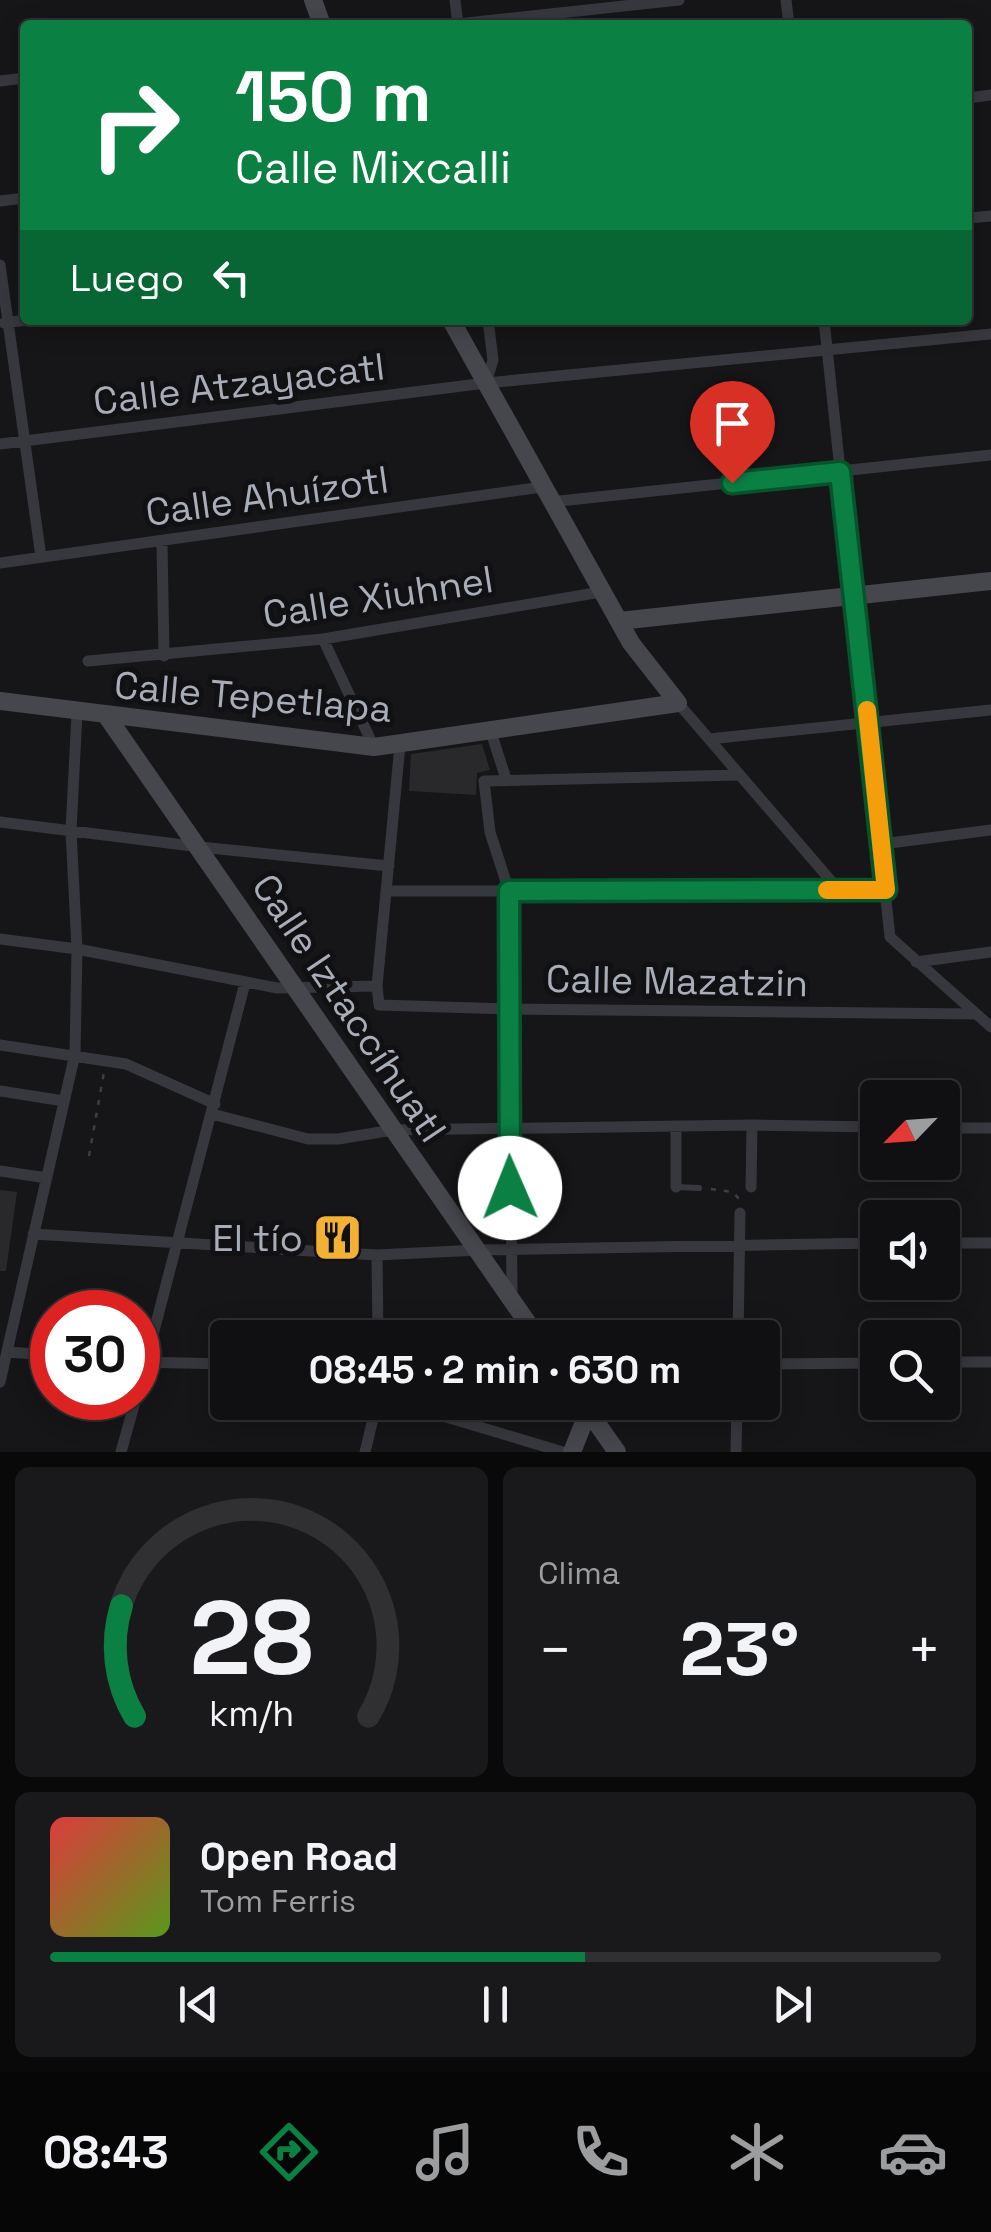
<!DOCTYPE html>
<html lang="es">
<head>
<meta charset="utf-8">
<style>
	body { margin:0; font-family:"Space Grotesk",sans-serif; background:#19191b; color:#f1f3f6; height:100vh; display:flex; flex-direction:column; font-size:38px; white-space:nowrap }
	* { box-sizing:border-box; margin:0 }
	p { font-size:32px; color:#9c9d9f }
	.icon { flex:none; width:55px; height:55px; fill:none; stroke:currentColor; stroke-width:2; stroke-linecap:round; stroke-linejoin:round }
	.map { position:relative; height:1452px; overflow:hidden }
	.side { display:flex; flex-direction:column; gap:15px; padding:15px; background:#09090a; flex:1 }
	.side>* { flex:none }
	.guide { position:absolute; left:20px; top:20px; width:952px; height:305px; border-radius:10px; box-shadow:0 5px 25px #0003,0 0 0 2px #303032; background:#0b8043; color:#fff; overflow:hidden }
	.needle { width:65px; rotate:245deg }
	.tools { position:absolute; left:860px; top:1080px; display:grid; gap:20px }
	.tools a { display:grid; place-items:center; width:100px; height:100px; border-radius:10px; background:#101012; box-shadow:0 5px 25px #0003,0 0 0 2px #303032; font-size:50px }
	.speed { position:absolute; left:30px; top:1290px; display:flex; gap:20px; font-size:50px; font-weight:700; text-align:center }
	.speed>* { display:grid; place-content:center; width:130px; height:130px; border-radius:50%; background:#101012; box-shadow:0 5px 25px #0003,0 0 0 2px #303032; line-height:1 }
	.speed .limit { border:15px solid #d22; background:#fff; color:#111 }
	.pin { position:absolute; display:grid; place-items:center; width:85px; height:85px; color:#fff; margin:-102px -42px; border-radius:50% 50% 50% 0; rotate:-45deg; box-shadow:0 0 10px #0007 }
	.pin .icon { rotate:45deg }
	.me { position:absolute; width:110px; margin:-55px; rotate:359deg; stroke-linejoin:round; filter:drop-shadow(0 0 8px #0008) }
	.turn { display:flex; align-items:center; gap:35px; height:210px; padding:0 50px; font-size:45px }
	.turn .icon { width:130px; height:130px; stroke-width:2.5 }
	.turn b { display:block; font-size:70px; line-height:85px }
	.then { display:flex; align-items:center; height:95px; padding:0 50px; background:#0003; gap:20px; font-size:38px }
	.big { font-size:75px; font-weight:800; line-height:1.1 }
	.side .tile { flex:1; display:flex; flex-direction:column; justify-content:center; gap:15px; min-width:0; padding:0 35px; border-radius:15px; background:#19191b }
	.side .dial { align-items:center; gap:0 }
	.dial svg { height:260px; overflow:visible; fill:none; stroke:#303032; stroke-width:7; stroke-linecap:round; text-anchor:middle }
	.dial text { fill:#f1f3f6; stroke:none }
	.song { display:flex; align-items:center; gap:30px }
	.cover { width:120px; height:120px; border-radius:15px; background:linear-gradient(135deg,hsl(0 70% 55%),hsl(90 70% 35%)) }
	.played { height:10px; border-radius:5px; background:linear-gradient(90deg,#0b8043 60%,#303032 60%) }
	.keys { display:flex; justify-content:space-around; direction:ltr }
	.heat { display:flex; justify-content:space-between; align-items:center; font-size:55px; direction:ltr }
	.side .tiles { flex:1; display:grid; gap:15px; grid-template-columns:1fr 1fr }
	.tile:last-child { grid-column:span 2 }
	.trip { position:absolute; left:210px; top:1320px; width:570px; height:100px; border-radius:10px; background:#101012; box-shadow:0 5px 25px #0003,0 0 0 2px #303032; font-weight:800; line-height:100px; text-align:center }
	.tabs { display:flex; height:160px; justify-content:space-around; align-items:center; background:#060607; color:#9c9d9f }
	.tabs .icon { width:70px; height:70px }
	.tabs .active { color:#0b8043 }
	.tabs b { font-size:45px; color:#f1f3f6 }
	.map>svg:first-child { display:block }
</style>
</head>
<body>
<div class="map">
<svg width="991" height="1452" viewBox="0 0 991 1452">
	<rect width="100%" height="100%" fill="#161618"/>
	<!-- building -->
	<path fill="#29292c" d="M 482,744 L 490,770 L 477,773 L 476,795 L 409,791 L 411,754 Z
		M 0,1190 L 17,1192 L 6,1271 L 0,1271 Z"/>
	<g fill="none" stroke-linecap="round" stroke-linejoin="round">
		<!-- path -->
		<path stroke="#3d3f44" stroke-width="2.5" stroke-dasharray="5 8" stroke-linecap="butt" d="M 89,1156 L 104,1072
			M 711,1189 L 733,1192 L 739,1199"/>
		<!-- lane -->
		<path stroke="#37383d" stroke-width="6" d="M 676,1187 L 699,1188"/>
		<!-- street -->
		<path stroke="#37383d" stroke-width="11" d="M 455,0 L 458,25
			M 786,0 L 789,25
			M 448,25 L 679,0
			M 0,81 L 25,78
			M 968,98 L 991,95
			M 0,201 L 25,198
			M 968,218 L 991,216
			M 0,265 L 41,557
			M 824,320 L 890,937 L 991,1027
			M 4,323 L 26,320
			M 486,383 L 493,360 L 488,320
			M 0,444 L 486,383 L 991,334
			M 550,502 L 991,455
			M 162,543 L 164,656
			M 0,563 L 542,487
			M 323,639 L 374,747
			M 88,661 L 323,639 L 601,592
			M 678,703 L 838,889
			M 490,729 L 506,779
			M 709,739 L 991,710
			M 400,745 L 377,986 L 379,1005 L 509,1009 L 974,1014
			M 0,822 L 200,847 L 389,866
			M 882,844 L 991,830
			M 386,891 L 886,891
			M 0,939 L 77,949 L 277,988 L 377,986
			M 916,962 L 991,952
			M 0,1045 L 126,1064 L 215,1104
			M 0,1091 L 64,1101
			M 212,1114 L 308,1139 L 338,1139 L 393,1130 L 752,1125 L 878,1127
			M 676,1126 L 676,1187
			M 942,1128 L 991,1128
			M 0,1171 L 47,1178
			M 751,1187 L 752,1125
			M 33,1234 L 377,1255 L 478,1250 L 878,1243
			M 942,1243 L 991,1243
			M 377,1255 L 378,1338
			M 512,1298 L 509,891 L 490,832 L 484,781 L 739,775
			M 738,1338 L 740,1213
			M 7,1352 L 52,1355
			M 138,1362 L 228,1364
			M 942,1362 L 991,1362
			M 762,1364 L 878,1363
			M 0,1382 L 75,1054 L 77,949 L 71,831 L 77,713
			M 138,1392 L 245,983
			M 396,1402 L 563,1452
			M 121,1452 L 136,1398
			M 365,1452 L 377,1402
			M 736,1452 L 737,1402"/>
		<!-- secondary -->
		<path stroke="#45474d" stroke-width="18" d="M 313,0 L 322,25
			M 451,320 L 631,643 L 678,703
			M 619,621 L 991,581
			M 0,701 L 374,747 L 678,703
			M 106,715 L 538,1338
			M 582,1402 L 617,1452
			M 572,1452 L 588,1412"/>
	</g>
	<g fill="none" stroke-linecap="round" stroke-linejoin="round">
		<defs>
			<path id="route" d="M 510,1188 L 509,891 L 886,890 L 840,472 L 732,483"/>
		</defs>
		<!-- route casing -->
		<use href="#route" stroke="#07532c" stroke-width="25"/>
		<!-- route -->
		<use href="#route" stroke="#0b8043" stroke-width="18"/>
		<!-- slow -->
		<path stroke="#f59e0b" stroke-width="18" d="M 827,890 L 886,890 L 867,710"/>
	</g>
	<!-- icons -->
	<defs>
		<symbol id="restaurant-square" viewBox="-11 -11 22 22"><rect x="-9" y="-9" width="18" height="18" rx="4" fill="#f2b134" stroke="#111113"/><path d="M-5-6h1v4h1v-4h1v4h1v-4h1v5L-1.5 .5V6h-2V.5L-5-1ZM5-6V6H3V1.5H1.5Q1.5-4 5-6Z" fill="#111"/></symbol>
	</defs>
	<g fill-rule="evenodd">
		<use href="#restaurant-square" x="310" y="1210" width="55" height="55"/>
	</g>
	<g text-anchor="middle" stroke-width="10" stroke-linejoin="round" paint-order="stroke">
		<!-- street labels -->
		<g font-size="38" fill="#a8adb8" stroke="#111113">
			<text transform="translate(239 384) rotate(-7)" y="13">Calle Atzayacatl</text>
			<text transform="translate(267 496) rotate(-8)" y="13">Calle Ahuízotl</text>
			<text transform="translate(378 597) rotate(-9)" y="13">Calle Xiuhnel</text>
			<text transform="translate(253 697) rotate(5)" y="13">Calle Tepetlapa</text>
			<text transform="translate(677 981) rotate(1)" y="13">Calle Mazatzin</text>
			<text transform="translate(349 1008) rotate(56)" y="13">Calle Iztaccíhuatl</text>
		</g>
		<!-- poi labels -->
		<g font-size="38" fill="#a8adb8" stroke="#111113" text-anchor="end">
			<text x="303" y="1251">El tío</text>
		</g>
	</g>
</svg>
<div class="tools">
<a><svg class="needle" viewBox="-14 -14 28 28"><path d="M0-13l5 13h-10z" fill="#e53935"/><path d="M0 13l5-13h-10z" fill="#9c9d9f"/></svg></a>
<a><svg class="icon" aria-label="sound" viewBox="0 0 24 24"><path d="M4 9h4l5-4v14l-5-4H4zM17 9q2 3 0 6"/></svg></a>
<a><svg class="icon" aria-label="search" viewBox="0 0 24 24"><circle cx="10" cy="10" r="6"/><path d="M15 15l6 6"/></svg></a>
</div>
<div class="speed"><div class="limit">30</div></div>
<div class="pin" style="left:732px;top:483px;background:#d93025"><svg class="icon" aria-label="arrive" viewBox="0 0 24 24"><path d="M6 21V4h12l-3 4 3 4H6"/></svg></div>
<svg class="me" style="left:510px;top:1188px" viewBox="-20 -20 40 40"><circle r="19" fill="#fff"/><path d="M0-13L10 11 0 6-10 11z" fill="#0b8043"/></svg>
<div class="trip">08:45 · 2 min · 630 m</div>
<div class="guide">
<div class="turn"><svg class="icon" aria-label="right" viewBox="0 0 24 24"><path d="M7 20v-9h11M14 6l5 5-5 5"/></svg><div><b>150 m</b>Calle Mixcalli</div></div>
<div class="then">Luego<svg class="icon" aria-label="left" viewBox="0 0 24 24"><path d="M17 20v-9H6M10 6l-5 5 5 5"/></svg></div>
</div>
</div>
<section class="side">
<div class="tiles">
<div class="tile dial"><svg viewBox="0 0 100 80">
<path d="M14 69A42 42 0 1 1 86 69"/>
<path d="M14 69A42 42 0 0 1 10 35" stroke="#0b8043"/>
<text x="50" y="56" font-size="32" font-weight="700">28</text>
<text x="50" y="72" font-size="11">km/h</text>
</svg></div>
<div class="tile"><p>Clima</p>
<div class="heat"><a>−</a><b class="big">23°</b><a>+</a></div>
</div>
<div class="tile">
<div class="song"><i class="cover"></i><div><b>Open Road</b><p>Tom Ferris</p></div></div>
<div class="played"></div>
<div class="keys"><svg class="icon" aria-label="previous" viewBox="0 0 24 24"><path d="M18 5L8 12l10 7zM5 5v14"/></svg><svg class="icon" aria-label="pause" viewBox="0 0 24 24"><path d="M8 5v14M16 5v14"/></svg><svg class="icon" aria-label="next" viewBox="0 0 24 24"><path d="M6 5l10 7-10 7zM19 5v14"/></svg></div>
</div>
</div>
</section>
<nav class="tabs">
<b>08:43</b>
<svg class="icon active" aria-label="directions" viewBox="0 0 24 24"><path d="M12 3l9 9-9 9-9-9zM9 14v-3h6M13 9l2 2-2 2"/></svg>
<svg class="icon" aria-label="music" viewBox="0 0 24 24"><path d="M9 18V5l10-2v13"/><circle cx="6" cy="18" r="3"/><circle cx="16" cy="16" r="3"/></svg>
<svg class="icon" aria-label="phone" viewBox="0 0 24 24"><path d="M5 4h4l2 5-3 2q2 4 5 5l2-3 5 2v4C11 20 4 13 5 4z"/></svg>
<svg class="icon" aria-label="climate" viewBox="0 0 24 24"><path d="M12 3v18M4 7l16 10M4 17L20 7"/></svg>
<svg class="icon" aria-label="car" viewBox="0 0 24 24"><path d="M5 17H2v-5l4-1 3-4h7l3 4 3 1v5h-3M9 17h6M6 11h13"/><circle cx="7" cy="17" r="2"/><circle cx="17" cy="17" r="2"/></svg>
</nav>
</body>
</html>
